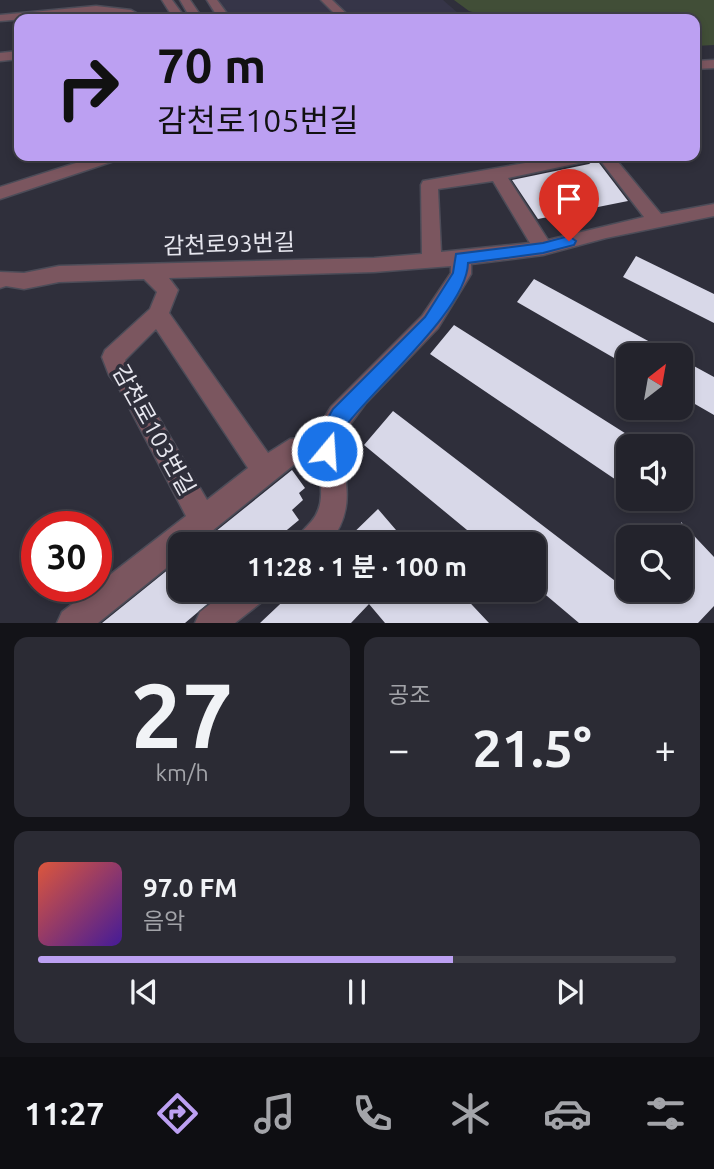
<!DOCTYPE html>
<html lang="ko">
<head>
<meta charset="utf-8">
<style>
	body { margin:0; font-family:Ubuntu,"Noto Sans KR",sans-serif; background:#2b2b34; color:#f1f3f6; height:100vh; display:flex; flex-direction:column; font-size:26px; white-space:nowrap }
	* { box-sizing:border-box; margin:0 }
	p { font-size:23px; color:#a3a4a9 }
	.icon { flex:none; width:38px; height:38px; fill:none; stroke:currentColor; stroke-width:2; stroke-linecap:round; stroke-linejoin:round }
	.map { position:relative; height:623px; overflow:hidden }
	.side { display:flex; flex-direction:column; gap:14px; padding:14px; background:#131318; flex:1 }
	.side>* { flex:none }
	.banner { position:absolute; left:14px; top:14px; width:686px; height:147px; border-radius:14px; box-shadow:0 4px 10px #0003,0 0 0 2px #404048; background:#bca0f2; color:#111; overflow:hidden }
	.needle { width:46px; rotate:31deg }
	.controls { position:absolute; left:616px; top:343px; display:grid; gap:14px }
	.controls a { display:grid; place-items:center; width:77px; height:77px; border-radius:14px; background:#23232c; box-shadow:0 4px 10px #0003,0 0 0 2px #404048; font-size:35px }
	.speed { position:absolute; left:21px; top:511px; display:flex; gap:14px; font-size:35px; font-weight:700; text-align:center }
	.speed>* { display:grid; place-content:center; width:91px; height:91px; border-radius:50%; background:#23232c; box-shadow:0 4px 10px #0003,0 0 0 2px #404048; line-height:1 }
	.speed .limit { border:10px solid #d22; background:#fff; color:#111 }
	.pin { position:absolute; display:grid; place-items:center; width:60px; height:60px; color:#fff; margin:-72px -30px; border-radius:50% 50% 50% 0; rotate:-45deg; box-shadow:0 0 7px #0007 }
	.pin .icon { rotate:45deg }
	.me { position:absolute; width:77px; margin:-38px; rotate:18deg; stroke-linejoin:round; filter:drop-shadow(0 0 5px #0008) }
	.turn { display:flex; align-items:center; gap:24px; height:147px; padding:0 28px; font-size:32px }
	.turn .icon { width:91px; height:91px; stroke-width:2.5 }
	.turn b { display:block; font-size:49px; line-height:60px }
	.big { font-size:52px; font-weight:700; line-height:1.1 }
	.side .tile { flex:1; display:flex; flex-direction:column; justify-content:center; gap:10px; min-width:0; padding:0 24px; border-radius:14px; background:#2b2b34 }
	.side .dial { align-items:center; gap:0 }
	.dial b { font-size:91px; line-height:1 }
	.song { display:flex; align-items:center; gap:21px }
	.cover { width:84px; height:84px; border-radius:10px; background:linear-gradient(135deg,hsl(10 70% 55%),hsl(260 70% 35%)) }
	.played { height:7px; border-radius:4px; background:linear-gradient(90deg,#bca0f2 65%,#404048 65%) }
	.keys { display:flex; justify-content:space-around; direction:ltr }
	.heat { display:flex; justify-content:space-between; align-items:center; font-size:38px; direction:ltr }
	.side .tiles { flex:1; display:grid; gap:14px; grid-template-columns:1fr 1fr }
	.tile:last-child { grid-column:span 2 }
	.trip { position:absolute; left:168px; top:532px; width:378px; height:70px; border-radius:14px; background:#23232c; box-shadow:0 4px 10px #0003,0 0 0 2px #404048; font-weight:700; line-height:70px; text-align:center }
	.tabs { display:flex; height:112px; justify-content:space-around; align-items:center; background:#0e0e12; color:#a3a4a9 }
	.tabs .icon { width:49px; height:49px }
	.tabs .selected { color:#bca0f2 }
	.tabs b { font-size:32px; color:#f1f3f6 }
	.map>svg:first-child { display:block }
</style>
</head>
<body>
<div class="map">
<svg width="714" height="623" viewBox="0 0 714 623">
	<rect width="100%" height="100%" fill="#2f2f3b"/>
	<!-- built -->
	<path fill="#363548" d="M 205,0 L 443,0 L 458,13 L 448,19 L 216,19 Z"/>
	<!-- green -->
	<path fill="#414e37" d="M 454,0 L 714,0 L 714,45 L 695,46 L 695,19 L 496,19 L 469,11 Z"/>
	<!-- building -->
	<path fill="#d8d8e8" d="M 596,159 L 628,201 L 538,219 L 512,180 L 589,164 Z
		M 636,256 L 714,294 L 714,323 L 623,277 Z
		M 534,279 L 674,355 L 628,355 L 628,366 L 517,302 Z
		M 454,325 L 628,435 L 628,488 L 430,354 Z
		M 681,359 L 714,377 L 714,415 L 681,396 Z
		M 393,411 L 627,590 L 681,590 L 681,522 L 714,557 L 714,606 L 698,623 L 579,623 L 534,585 L 534,544 L 484,544 L 364,445 Z
		M 292,470 L 305,488 L 299,493 L 303,500 L 292,510 L 299,520 L 270,544 L 200,544 Z
		M 378,509 L 408,544 L 342,544 Z
		M 180,560 L 180,590 L 224,590 L 185,623 L 102,623 Z
		M 295,590 L 458,590 L 489,623 L 385,623 L 369,604 L 351,623 L 260,623 Z"/>
	<g fill="none" stroke-linecap="round" stroke-linejoin="round">
		<defs>
			<path id="minor" d="M 162,0 L 172,0 L 186,19 L 174,19 Z
				M 180,0 L 190,0 L 203,19 L 191,19 Z
				M 207,0 L 217,0 L 231,19 L 219,19 Z
				M 321,0 L 332,0 L 352,19 L 340,19 Z
				M 96,6 L 131,10 L 147,19 L 96,13 L 0,21 L 0,15 Z
				M 19,51 L 19,59 L 0,61 L 0,53 Z
				M 714,60 L 714,68 L 695,69 L 695,61 Z
				M 98,156 L 122,156 L 120,159 L 0,199 L 0,187 Z
				M 565,156 L 596,156 L 588,161 L 508,178 L 548,240 L 644,217 L 597,156 L 613,156 L 661,214 L 714,204 L 714,216 L 606,238 L 543,255 L 471,264 L 471,274 L 438,328 L 365,404 L 337,442 C 347,479 356,512 328,544 L 294,544 C 298,534 304,530 311,522 C 326,505 321,483 317,462 L 296,463 L 196,544 L 180,544 L 180,557 L 98,623 L 57,623 L 62,612 L 186,516 L 119,388 L 109,375 L 102,357 L 105,350 L 150,309 L 157,292 L 144,279 L 59,282 L 24,289 L 6,286 L 0,288 L 0,272 L 24,273 L 59,266 L 374,258 L 422,254 L 421,185 L 423,181 ZM 493,181 L 530,243 L 441,252 L 438,189 ZM 451,266 L 451,273 L 422,316 L 331,407 L 313,436 L 290,439 L 268,453 L 169,313 L 178,290 L 169,278 L 374,272 ZM 156,329 L 248,468 L 207,500 L 125,360 Z
				M 228,590 L 267,590 L 263,601 L 235,623 L 195,623 L 200,612 Z"/>
		</defs>
		<!-- minor casing -->
		<use href="#minor" stroke="#4c4c58" stroke-width="3"/>
		<!-- minor -->
		<use href="#minor" fill="#7b565f" fill-rule="evenodd"/>
	</g>
	<!-- route -->
	<path fill="#1a73e8" stroke="#114b97" stroke-width="2" d="M 569,236 L 576,241 L 574,245 L 543,253 L 468,263 C 467,313 363,395 334,442 L 336,451 L 333,458 L 327,461 L 320,458 L 315,440 L 333,409 L 425,317 L 453,273 L 456,254 L 543,243 Z"/>
	<g text-anchor="middle" stroke-width="7" stroke-linejoin="round" paint-order="stroke">
		<!-- street labels -->
		<g font-size="23" fill="#e7e7ef" stroke="#2f2f3b">
			<text transform="translate(229 244) rotate(-2)" y="8">감천로93번길</text>
			<text transform="translate(154 430) rotate(61)" y="8">감천로103번길</text>
		</g>
	</g>
</svg>
<div class="controls">
<a><svg class="needle" viewBox="-14 -14 28 28"><path d="M0-13l5 13h-10z" fill="#e53935"/><path d="M0 13l5-13h-10z" fill="#a3a4a9"/></svg></a>
<a><svg class="icon" aria-label="sound" viewBox="0 0 24 24"><path d="M4 9h4l5-4v14l-5-4H4zM17 9q2 3 0 6"/></svg></a>
<a><svg class="icon" aria-label="search" viewBox="0 0 24 24"><circle cx="10" cy="10" r="6"/><path d="M15 15l6 6"/></svg></a>
</div>
<div class="speed"><div class="limit">30</div></div>
<div class="pin" style="left:569px;top:241px;background:#d93025"><svg class="icon" aria-label="arrive" viewBox="0 0 24 24"><path d="M6 21V4h12l-3 4 3 4H6"/></svg></div>
<svg class="me" style="left:327px;top:451px" viewBox="-20 -20 40 40"><circle r="17" fill="#1a73e8" stroke="#fff" stroke-width="3"/><path d="M0-11L8 9 0 5-8 9z" fill="#fff"/></svg>
<div class="trip">11:28 · 1 분 · 100 m</div>
<div class="banner">
<div class="turn"><svg class="icon" aria-label="right" viewBox="0 0 24 24"><path d="M7 20v-9h11M14 6l5 5-5 5"/></svg><div><b>70 m</b>감천로105번길</div></div>
</div>
</div>
<section class="side">
<div class="tiles">
<div class="tile dial"><b>27</b><p>km/h</p></div>
<div class="tile"><p>공조</p>
<div class="heat"><a>−</a><b class="big">21.5°</b><a>+</a></div>
</div>
<div class="tile">
<div class="song"><i class="cover"></i><div><b>97.0 FM</b><p>음악</p></div></div>
<div class="played"></div>
<div class="keys"><svg class="icon" aria-label="previous" viewBox="0 0 24 24"><path d="M18 5L8 12l10 7zM5 5v14"/></svg><svg class="icon" aria-label="pause" viewBox="0 0 24 24"><path d="M8 5v14M16 5v14"/></svg><svg class="icon" aria-label="next" viewBox="0 0 24 24"><path d="M6 5l10 7-10 7zM19 5v14"/></svg></div>
</div>
</div>
</section>
<nav class="tabs">
<b>11:27</b>
<svg class="icon selected" aria-label="directions" viewBox="0 0 24 24"><path d="M12 3l9 9-9 9-9-9zM9 14v-3h6M13 9l2 2-2 2"/></svg>
<svg class="icon" aria-label="music" viewBox="0 0 24 24"><path d="M9 18V5l10-2v13"/><circle cx="6" cy="18" r="3"/><circle cx="16" cy="16" r="3"/></svg>
<svg class="icon" aria-label="phone" viewBox="0 0 24 24"><path d="M5 4h4l2 5-3 2q2 4 5 5l2-3 5 2v4C11 20 4 13 5 4z"/></svg>
<svg class="icon" aria-label="climate" viewBox="0 0 24 24"><path d="M12 3v18M4 7l16 10M4 17L20 7"/></svg>
<svg class="icon" aria-label="car" viewBox="0 0 24 24"><path d="M5 17H2v-5l4-1 3-4h7l3 4 3 1v5h-3M9 17h6M6 11h13"/><circle cx="7" cy="17" r="2"/><circle cx="17" cy="17" r="2"/></svg>
<svg class="icon" aria-label="filters" viewBox="0 0 24 24"><path d="M4 7h16M4 17h16"/><circle cx="9" cy="7" r="2"/><circle cx="15" cy="17" r="2"/></svg>
</nav>
</body>
</html>
